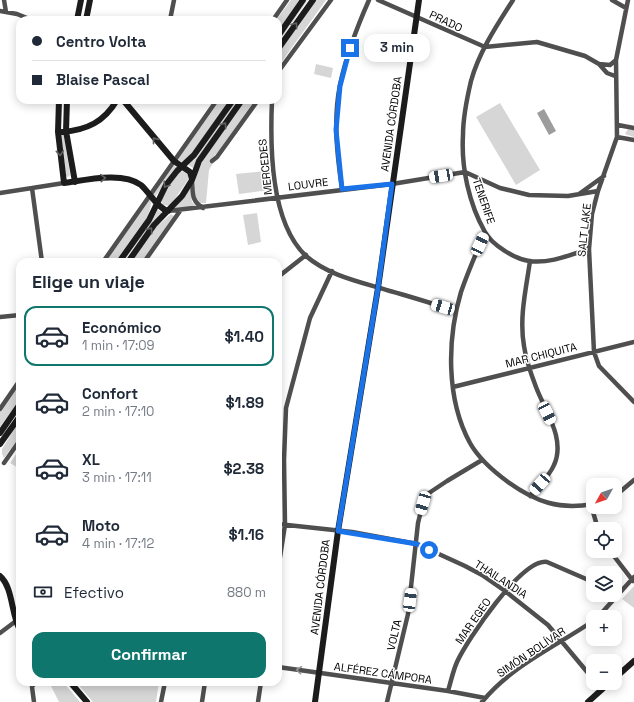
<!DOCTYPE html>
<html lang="es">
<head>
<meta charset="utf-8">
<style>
	body { margin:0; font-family:"Space Grotesk",sans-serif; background:#f2f2f3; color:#1f2937; height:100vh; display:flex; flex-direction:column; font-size:15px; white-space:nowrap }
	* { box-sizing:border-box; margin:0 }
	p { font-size:13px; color:#747a83 }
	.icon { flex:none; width:22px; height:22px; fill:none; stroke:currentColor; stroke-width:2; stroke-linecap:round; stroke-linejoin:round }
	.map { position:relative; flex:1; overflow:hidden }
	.details { position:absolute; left:16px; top:258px; width:266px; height:428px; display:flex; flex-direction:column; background:#fff; border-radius:12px; box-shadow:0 2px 10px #0003 }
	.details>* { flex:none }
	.banner { position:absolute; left:16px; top:16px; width:266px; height:88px; border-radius:12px; box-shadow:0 2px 10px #0003; display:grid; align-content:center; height:88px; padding:0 16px; background:#fff }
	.needle { width:26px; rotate:230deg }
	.buttons { position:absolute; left:586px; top:478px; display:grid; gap:8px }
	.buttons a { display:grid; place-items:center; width:36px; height:36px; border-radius:8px; background:#fff; box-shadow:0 2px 10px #0003; font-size:20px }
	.end { position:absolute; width:18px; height:18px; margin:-9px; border:5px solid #1a73e8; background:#fff; box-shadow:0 0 0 2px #fff }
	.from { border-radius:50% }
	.bubble { position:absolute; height:28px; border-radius:12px; background:#fff; box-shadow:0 2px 10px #0003; font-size:13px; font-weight:700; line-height:28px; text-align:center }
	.car { position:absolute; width:12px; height:24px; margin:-12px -6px; border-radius:5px; box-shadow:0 0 3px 1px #0007; background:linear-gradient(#fff 24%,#345 0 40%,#fff 0 76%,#345 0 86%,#fff 0) }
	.banner b { display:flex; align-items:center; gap:14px; height:38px; font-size:15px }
	.banner b+b { border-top:1px solid #e0e1e3 }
	.banner i { width:10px; height:10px; background:#1f2937 }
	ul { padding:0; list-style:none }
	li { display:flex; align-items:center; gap:12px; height:60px; margin:0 8px 6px; padding:0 8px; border:2px solid transparent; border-radius:12px }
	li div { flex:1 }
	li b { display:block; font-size:15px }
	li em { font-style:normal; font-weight:700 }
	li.on { border-color:#0f766e }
	li>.icon { width:36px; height:36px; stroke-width:1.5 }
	h2 { padding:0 16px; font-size:18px; line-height:48px }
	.pay { display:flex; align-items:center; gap:10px; height:44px; padding:0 16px; font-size:15px }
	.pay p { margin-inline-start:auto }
	.action { display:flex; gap:8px; margin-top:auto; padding:8px 16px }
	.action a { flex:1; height:46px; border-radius:12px; background:#0f766e; color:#fff; font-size:16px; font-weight:700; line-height:46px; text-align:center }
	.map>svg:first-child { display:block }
	.green { fill:#d6d6d6 }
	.water { fill:#9d9d9d }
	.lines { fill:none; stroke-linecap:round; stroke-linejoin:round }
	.street { stroke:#4f4f4f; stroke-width:4.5 }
	.secondary { stroke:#1c1c1c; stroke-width:6 }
	.oneway { stroke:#606060 }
	.oneway2 { stroke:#959595 }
	.route { stroke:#1a73e8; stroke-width:5 }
	.labels { text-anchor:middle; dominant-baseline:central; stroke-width:3; stroke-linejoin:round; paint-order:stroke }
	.street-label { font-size:11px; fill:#000; stroke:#fff }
</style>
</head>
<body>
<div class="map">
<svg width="634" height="702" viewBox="0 0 634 702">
	<rect width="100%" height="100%" fill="#fff"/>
	<path class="green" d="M291,0H299L278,32V20H276Z
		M307,0H308L278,43V41Z
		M315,0H326L278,67V52Z
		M316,64L333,68L331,78L314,74Z
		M220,100H231L196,149L183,162L177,160Z
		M236,100H238L197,159L193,168L188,165L196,158Z
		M244,100H255L218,152L209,161L213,163L209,170L206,203H199C179,179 230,121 244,100Z
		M500,103L540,170L516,185L476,117Z
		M628,129L634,130V137L625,134Z
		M64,134L70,175L68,177L66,176L61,135Z
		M174,165L177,168L155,197L152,193Z
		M183,171L189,176L188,180L170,206L163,205L160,199C165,190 173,175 183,171Z
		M266,171L269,190L239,194L236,174Z
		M190,189L192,202L198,207L173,210Z
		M149,199L151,200C152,220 127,246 115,262H105Z
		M157,209L162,213L153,222L123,262Z
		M257,213L261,242L248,245L243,215Z
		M171,214L174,216L141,262H131L155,228Z
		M20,384V399L0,427V411Z
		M20,420V436L4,458L2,454V449Z
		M20,448V469L10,463Z
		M634,586V608L622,599Z
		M49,682H63L80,702H59Z
		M76,682H159L156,702H93Z"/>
	<path class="water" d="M544,109L556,131L549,135L537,113Z"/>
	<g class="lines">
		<path class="street" d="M4,0L6,12
			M378,0L485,47L537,42L585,56L599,64L607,73L615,76
			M513,0C497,25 479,52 471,81C467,98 463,117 463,135C461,167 469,204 485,232C492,245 515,259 529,261C549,264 570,255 589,249
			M612,0L626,8
			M628,0L616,60L617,137L598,191L592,214L589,249L594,352L599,366L634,402
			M0,11L17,14L32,20
			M170,20L174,0
			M273,20L287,0
			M599,64L610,65L616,60
			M278,72L331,0
			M272,100C270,146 270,222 306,256C329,276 361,282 390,291C412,297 434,304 456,311
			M618,125L634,128
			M617,137L634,140
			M212,161L217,157L258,100
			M192,180C193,193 191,201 203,208
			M32,188L42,262
			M342,189C337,155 333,119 340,85C346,56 357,27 369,0
			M0,193L64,183
			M579,194L604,176
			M168,211L392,184L465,172L500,188L529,195L568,196L598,191
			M485,233C476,253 468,272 461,292C447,339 446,399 470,443C479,459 493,471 508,482C536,502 559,510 593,504
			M103,262L217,100
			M144,262L180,211
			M278,277L306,255
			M0,317L20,315
			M453,387L634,342
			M0,409L20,380
			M4,463L20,440
			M530,496C538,486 549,477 554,465C566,439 545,411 536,387C531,374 526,360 524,346C519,318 526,289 530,261
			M615,496L634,480
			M591,505L598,529
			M278,524L352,532L417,544L465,566L482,575L505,591L548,625L593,679
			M610,551L633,581
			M278,570L285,525L284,460L286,408L310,318L332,271
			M598,617L634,577
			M0,633L16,621
			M278,667L448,691L485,698
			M596,683L602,690
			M448,691C451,681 453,671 457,662C467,640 522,558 547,562L593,582
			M34,702L32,687L35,682
			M161,702L165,682
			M202,702L205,682
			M258,702L261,682
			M387,702L408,614L418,523L423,503L429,493L447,481L482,460
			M482,702C511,666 555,647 593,621"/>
		<path class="secondary" d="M77,20L81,0
			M86,20L90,0
			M278,36L303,0
			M278,49L313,0
			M59,100L58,132L64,183C85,180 123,171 141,185C150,193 157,208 168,211
			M67,100L66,131L75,182
			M123,100L174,161L190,172L192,179
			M62,132C87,130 104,122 117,100
			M119,262L149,220L166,185L177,171L194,155L233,100
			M128,262L154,225L182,196L192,180L199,161L242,100
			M0,433L20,404
			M0,444L20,416
			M0,576C13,587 11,614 20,630
			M615,678L634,661
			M70,682L87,702
			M315,702L338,531L378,288L419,0
			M588,702L609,683"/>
	</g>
	<defs><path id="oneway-chevron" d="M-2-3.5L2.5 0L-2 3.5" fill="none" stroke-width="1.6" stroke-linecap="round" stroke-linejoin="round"/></defs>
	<g class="oneway">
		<use href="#oneway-chevron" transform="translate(295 25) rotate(-55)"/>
		<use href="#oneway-chevron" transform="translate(224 125) rotate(-55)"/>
		<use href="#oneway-chevron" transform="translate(155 140) rotate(-129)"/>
		<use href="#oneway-chevron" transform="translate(60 153) rotate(84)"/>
		<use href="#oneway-chevron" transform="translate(103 178) rotate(-4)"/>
		<use href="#oneway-chevron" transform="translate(166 185) rotate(124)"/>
		<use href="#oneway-chevron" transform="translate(150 230) rotate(-54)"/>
	</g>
	<use class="oneway2" href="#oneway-chevron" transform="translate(299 670) rotate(-173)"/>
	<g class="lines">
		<path class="route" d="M350,48L340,86L336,130L342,189L392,184L378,288L338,531L417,544L429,550"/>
	</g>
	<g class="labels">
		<g class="street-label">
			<text transform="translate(446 21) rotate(25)">PRADO</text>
			<text transform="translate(391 124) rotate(-82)">AVENIDA CÓRDOBA</text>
			<text transform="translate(265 167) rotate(-96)">MERCEDES</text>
			<text transform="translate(308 184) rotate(-7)">LOUVRE</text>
			<text transform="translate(484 201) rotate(71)">TENERIFE</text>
			<text transform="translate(584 230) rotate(-84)">SALT LAKE</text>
			<text transform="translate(541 355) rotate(-14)">MAR CHIQUITA</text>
			<text transform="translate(501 579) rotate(33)">THAILANDIA</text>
			<text transform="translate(320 587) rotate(-83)">AVENIDA CÓRDOBA</text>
			<text transform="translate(473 621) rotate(-55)">MAR EGEO</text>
			<text transform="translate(394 635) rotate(-77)">VOLTA</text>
			<text transform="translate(531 652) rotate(-34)">SIMÓN BOLÍVAR</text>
			<text transform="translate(383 673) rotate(8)">ALFÉREZ CÁMPORA</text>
		</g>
	</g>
</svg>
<div class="buttons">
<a><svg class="needle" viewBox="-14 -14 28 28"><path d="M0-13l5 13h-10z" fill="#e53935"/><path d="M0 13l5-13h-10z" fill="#747a83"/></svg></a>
<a><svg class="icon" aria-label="locate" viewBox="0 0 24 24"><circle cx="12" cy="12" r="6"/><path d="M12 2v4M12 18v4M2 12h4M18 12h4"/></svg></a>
<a><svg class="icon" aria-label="layers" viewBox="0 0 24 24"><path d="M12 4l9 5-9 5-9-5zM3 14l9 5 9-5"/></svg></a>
<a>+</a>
<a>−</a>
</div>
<i class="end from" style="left:429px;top:550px"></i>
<i class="end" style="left:350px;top:48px"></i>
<div class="bubble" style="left:364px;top:34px;width:66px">3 min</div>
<i class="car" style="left:441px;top:176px;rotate:261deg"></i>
<i class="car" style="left:480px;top:244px;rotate:25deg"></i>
<i class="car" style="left:443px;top:307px;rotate:286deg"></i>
<i class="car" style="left:547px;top:413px;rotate:154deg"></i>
<i class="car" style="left:540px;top:484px;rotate:222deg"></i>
<i class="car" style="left:423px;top:503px;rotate:196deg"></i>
<i class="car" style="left:410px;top:600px;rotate:7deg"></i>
<div class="banner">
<b><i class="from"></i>Centro Volta</b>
<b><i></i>Blaise Pascal</b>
</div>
<section class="details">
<h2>Elige un viaje</h2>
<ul>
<li class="on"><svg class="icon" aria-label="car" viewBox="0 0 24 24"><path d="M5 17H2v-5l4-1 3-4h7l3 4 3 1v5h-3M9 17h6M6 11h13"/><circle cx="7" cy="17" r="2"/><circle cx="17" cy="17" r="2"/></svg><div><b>Económico</b><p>1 min · 17:09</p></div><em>$1.40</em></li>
<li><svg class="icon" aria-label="car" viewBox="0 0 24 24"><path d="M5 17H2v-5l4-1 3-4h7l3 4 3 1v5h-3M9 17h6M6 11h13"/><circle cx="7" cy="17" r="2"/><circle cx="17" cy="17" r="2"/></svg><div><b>Confort</b><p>2 min · 17:10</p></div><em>$1.89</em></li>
<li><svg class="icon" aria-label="car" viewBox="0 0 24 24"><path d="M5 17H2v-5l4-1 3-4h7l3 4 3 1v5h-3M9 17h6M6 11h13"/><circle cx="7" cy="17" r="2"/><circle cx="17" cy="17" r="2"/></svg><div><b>XL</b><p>3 min · 17:11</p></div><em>$2.38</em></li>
<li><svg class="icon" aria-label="car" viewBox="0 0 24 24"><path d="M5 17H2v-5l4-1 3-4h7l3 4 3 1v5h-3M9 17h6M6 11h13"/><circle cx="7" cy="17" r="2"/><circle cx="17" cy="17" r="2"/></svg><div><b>Moto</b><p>4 min · 17:12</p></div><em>$1.16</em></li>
</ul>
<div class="pay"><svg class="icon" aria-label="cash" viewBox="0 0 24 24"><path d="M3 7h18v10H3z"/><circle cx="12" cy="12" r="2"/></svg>Efectivo<p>880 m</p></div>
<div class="action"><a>Confirmar</a></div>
</section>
</div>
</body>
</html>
